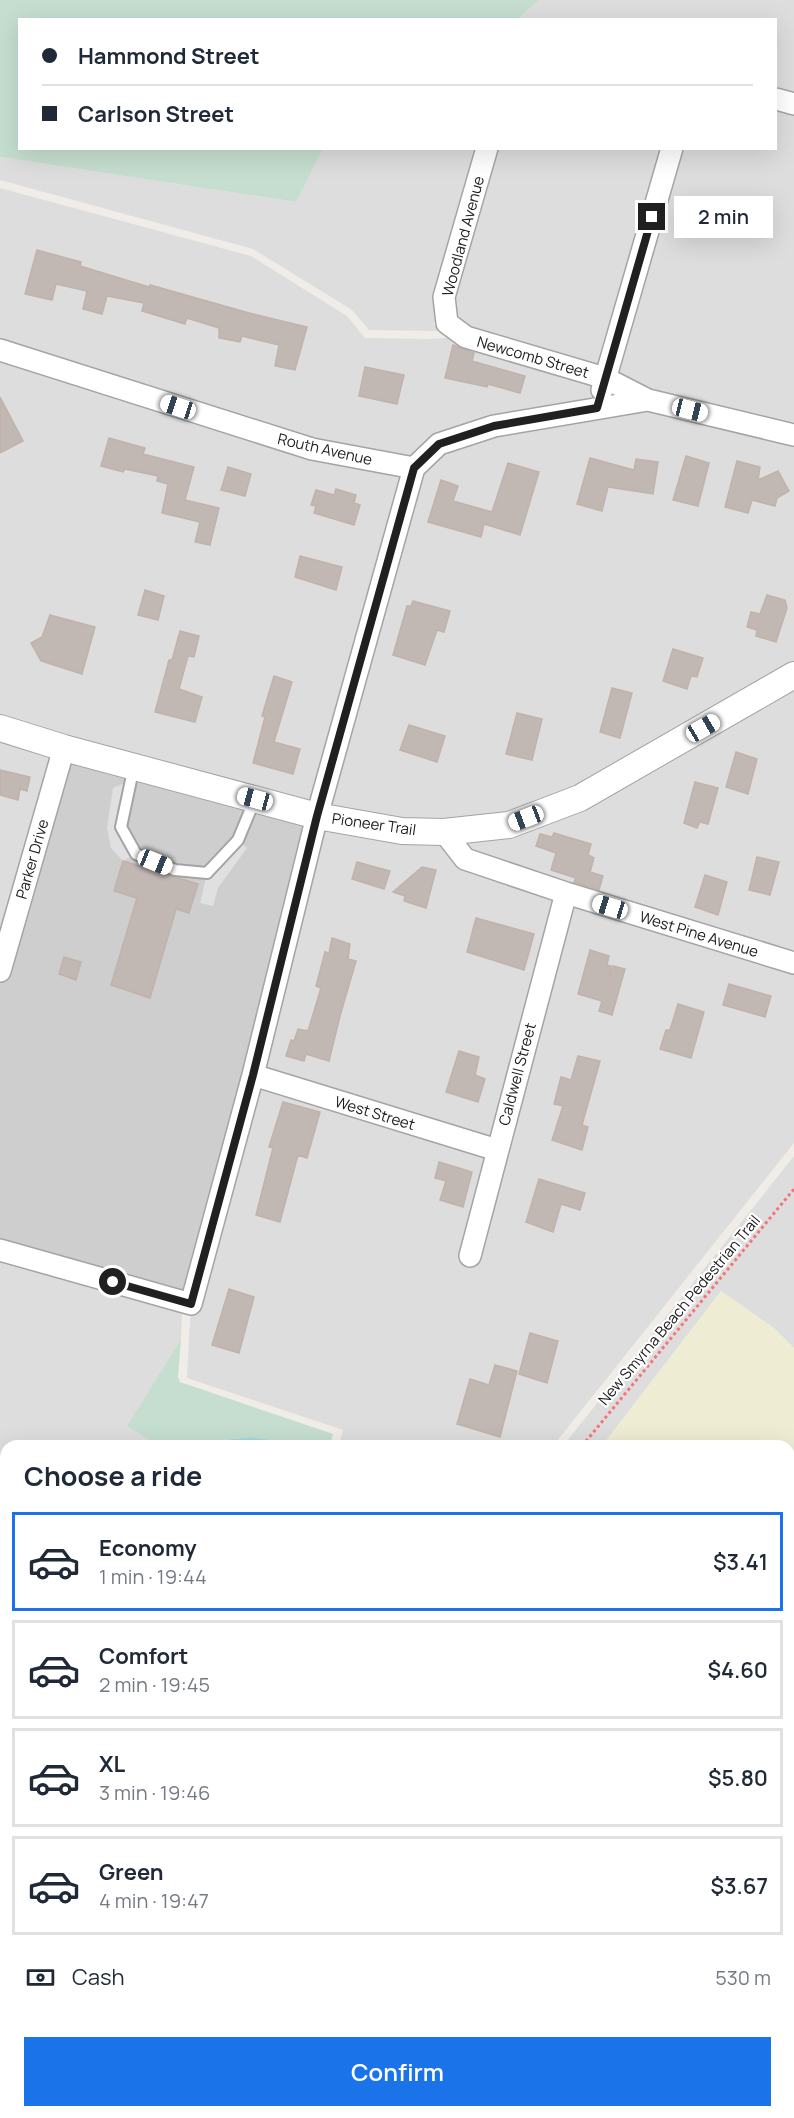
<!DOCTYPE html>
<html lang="en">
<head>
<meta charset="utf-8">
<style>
	body { margin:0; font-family:Manrope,sans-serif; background:#f2f2f3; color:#1f2937; height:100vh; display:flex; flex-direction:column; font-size:22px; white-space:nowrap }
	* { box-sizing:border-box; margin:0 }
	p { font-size:20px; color:#747a83 }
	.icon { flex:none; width:33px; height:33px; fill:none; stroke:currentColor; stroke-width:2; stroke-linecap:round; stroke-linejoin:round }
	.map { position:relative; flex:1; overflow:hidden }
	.panel { position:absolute; left:0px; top:1440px; width:795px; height:678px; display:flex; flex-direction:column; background:#fff; border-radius:18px 18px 0 0; box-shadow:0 6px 24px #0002 }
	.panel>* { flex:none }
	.hud { position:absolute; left:18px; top:18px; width:759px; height:132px; border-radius:0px; box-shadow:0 6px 24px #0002; display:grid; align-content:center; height:132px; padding:0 24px; background:#fff }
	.end { position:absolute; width:27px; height:27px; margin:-14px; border:8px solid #202020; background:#fff; box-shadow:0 0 0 3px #fff }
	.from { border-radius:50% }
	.bubble { position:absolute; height:42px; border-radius:0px; background:#fff; box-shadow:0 6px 24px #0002; font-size:20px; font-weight:600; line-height:42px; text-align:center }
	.car { position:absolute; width:18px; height:36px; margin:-18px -9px; border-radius:8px; box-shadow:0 0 4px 2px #0007; background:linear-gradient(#fff 24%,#345 0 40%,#fff 0 76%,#345 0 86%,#fff 0) }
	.hud b { display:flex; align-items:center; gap:21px; height:57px; font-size:22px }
	.hud b+b { border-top:2px solid #e0e1e3 }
	.hud i { width:15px; height:15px; background:#1f2937 }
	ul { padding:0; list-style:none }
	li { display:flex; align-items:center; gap:18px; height:99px; margin:0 12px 9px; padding:0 12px; border:3px solid #e0e1e3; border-radius:0px }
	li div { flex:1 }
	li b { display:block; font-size:22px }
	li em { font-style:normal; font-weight:600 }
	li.current { border-color:#1a73e8 }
	li>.icon { width:54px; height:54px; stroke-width:1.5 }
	h2 { padding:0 24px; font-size:27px; line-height:72px }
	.pay { display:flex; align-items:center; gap:15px; height:66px; padding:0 24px; font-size:22px }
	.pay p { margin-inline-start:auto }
	.primary-button { display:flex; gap:12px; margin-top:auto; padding:12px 24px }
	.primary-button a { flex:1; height:69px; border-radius:0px; background:#1a73e8; color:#fff; font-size:24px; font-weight:600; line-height:69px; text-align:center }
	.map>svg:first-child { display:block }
	.residential { fill:#dedddd }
	.religious { fill:#cecece }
	.farmland { fill:#eeedd3 }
	.forest { fill:#b1ce9d }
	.wetland { fill:#c5decf }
	.parking { fill:#e0e0e0 }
	.water { fill:#a9d6dc }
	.building { fill:#c1b7b3; stroke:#c1b2aa; stroke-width:1.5 }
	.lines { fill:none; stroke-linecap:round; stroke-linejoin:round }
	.service-casing { stroke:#a4a4a4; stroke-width:14 }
	.minor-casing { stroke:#a4a4a4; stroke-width:24 }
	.tertiary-casing { stroke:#a4a4a4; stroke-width:28 }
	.path { stroke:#f57474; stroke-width:3; stroke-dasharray:3 3; stroke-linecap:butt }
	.service { stroke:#fff; stroke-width:10 }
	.minor { stroke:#fff; stroke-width:21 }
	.tertiary { stroke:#fff; stroke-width:26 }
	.route { stroke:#202020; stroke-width:8 }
	.labels { text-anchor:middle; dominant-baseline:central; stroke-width:4.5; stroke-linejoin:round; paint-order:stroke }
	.street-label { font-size:15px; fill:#202020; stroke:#fff }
</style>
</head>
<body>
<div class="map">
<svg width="794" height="2118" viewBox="0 0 794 2118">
	<rect width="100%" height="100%" fill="#f0ece7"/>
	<path class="residential" d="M539,0H794V96L776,90V20H517Z
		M776,108L794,114V426L656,393L655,390L649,391L617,374L682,149L776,148Z
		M323,149H476L436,320L433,324L437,327L438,331L369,330L352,310L253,249L0,180V157L295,202Z
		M497,149H661L598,367L470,329L456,319L454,298Z
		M0,188L251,256L347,316L365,338L429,339L466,337L794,435V675L784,681L794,692V946L790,961L794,963V1143L553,1446H339L343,1430L187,1378L191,1304L317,816L0,728Z
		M0,737L52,753L0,935Z
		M794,1156V1348L775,1329L721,1291L602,1446H563Z
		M0,1259L182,1311L181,1339L128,1426L160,1446H6V1462L0,1463Z"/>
	<path class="religious" d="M64,748L317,816L191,1304L0,1250V971Z"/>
	<path class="farmland" d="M721,1291L775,1329L794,1348V1667L789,1668V1446H602Z"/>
	<path class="forest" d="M6,1934V2112H662L665,2118H0V1937Z"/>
	<path class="wetland" d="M0,0H539L517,20H20V148L323,149L296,202L0,157Z
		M181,1339L178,1377L180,1382L333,1434L330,1446H315L251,1437L160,1446L127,1426Z
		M6,1462V1934L0,1937V1463Z
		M794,1667V2118H665L662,2112H789V1668Z"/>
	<path class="parking" d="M130,781L121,827L136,854L123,861L111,848L107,828L113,788Z
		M238,840L247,848L218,888L213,906L200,903L207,873Z"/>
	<path class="water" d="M251,1437L315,1446H168Z"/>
	<path class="building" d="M37,250L81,262L80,266L149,287L150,285L249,313L307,327L295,370L275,366L279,345L242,336L240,342L219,338V328L187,318L185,324L142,311L144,303L107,296L102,314L83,309L87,291L56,284L52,300L25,294Z
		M453,345L474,353L472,361L525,376L520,393L488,384L487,387L445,378Z
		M365,367L404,375L397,404L359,396Z
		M0,397L23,441L0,453Z
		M109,438L145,448L143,454L194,467L185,500L219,508L210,545L195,542L200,522L162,513L168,484L157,481L158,476L125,469L123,472L101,466Z
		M686,456L709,463L698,506L673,500Z
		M590,458L634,470L636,459L658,462L653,494L608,487L602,511L577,504Z
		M737,461L760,467L758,480L778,471L789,491L777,498L775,506L752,500L748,513L725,507Z
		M508,463L539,472L520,535L484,524L481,537L428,522L441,480L458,486L453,501L492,512Z
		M228,467L251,474L245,496L221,490Z
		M336,489L356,495L354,503L360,505L354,525L314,513L316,506L311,505L316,490L334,495Z
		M300,556L342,567L336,590L295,577Z
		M145,590L164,596L158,620L138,615Z
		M767,595L785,600L787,608L776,642L756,636L757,630L747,627L751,612L760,614Z
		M413,601L450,611L444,632L437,630L425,665L393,655L407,606H411Z
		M50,615L95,627L82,674L41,661L31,643L42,637Z
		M180,631L199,636L194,657L188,656L179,689L202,697L195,722L155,712L169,660H172Z
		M673,649L703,658L697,677L691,676L687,689L663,681Z
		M274,676L292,682L274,742L300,749L293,774L253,763L265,717L262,716Z
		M612,688L632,693L620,738L600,732Z
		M517,713L542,719L532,760L506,754Z
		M409,725L445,736L437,762L400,750Z
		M736,752L757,759L748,794L726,787Z
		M0,770L30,777L27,791L20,789L18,800L0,795Z
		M695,782L718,788L708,824L700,822L697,828L684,823Z
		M554,833L591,844L588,855L594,858L590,872L603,876L599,890L574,882L576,878L551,870L556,853L536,846L540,834L552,837Z
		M757,857L779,862L770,895L749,890Z
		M123,861L198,884L189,913L176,909L150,998L111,985L137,898L114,891Z
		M357,862L390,871L384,889L352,879Z
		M422,867L436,870L426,908L404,901L405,896L393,892Z
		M705,875L727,882L718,915L695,907Z
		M476,918L534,934L524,970L467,952Z
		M332,938L350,944L348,959L356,961L340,1016L329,1061L306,1054L304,1061L286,1056L291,1040L294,1041L298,1029L308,1031L321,988L316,986L325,952L329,953Z
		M590,950L609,956L607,965L611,966L609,975L610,976L613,966L625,969L612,1015L599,1011L602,1001L578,994Z
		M64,957L81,962L76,980L59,974Z
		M729,984L771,996L765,1017L723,1005Z
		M678,1004L704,1012L691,1058L660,1049L666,1030H670Z
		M459,1051L479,1057L475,1075L485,1079L478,1102L446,1092Z
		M578,1056L600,1061L582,1125L588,1127L582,1150L552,1140L563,1106L554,1104L561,1077L571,1080Z
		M283,1102L320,1112L307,1158L298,1155L280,1222L256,1215L273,1148L269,1147Z
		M439,1162L472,1172L463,1207L440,1200L446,1181L435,1178Z
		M539,1179L585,1193L580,1210L561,1204L553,1232L526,1222Z
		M229,1289L254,1297L239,1353L212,1345Z
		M530,1333L558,1341L547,1383L519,1374Z
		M495,1365L517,1371L500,1437L457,1424L470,1379L489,1385Z"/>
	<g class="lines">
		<defs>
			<path id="service" d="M134,766L121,827L136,854L175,870L207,873L238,840L255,799"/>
			<path id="minor" d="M776,99L794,104
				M487,148L444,297L447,323L466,337L605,378L648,400L794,435
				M0,350L312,449L414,468L439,444L494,426L648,400
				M602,390L672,148
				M444,832L465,859L566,893L794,963
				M0,971L64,748
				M253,1075L497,1150
				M0,1250L191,1304L253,1075L317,816L414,468
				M470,1256L566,893"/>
			<path id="tertiary" d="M0,728L64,748L317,816L402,831L444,832L509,825L580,798L794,675"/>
		</defs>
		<use href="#service" class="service-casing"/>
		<use href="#minor" class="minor-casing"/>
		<use href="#tertiary" class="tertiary-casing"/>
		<path class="path" d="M582,1446L794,1189
			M16,2118L21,2112"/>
		<use href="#service" class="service"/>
		<use href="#minor" class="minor"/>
		<use href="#tertiary" class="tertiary"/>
	</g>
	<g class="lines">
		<path class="route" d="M113,1282L191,1304L253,1075L317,816L414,468L439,444L494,426L597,408L652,217"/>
	</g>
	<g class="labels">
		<g class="street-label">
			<text transform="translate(463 236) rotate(-75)">Woodland Avenue</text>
			<text transform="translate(533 357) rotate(16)">Newcomb Street</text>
			<text transform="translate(325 449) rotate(13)">Routh Avenue</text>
			<text transform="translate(374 824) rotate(8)">Pioneer Trail</text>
			<text transform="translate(32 859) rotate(-74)">Parker Drive</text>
			<text transform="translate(699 934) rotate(17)">West Pine Avenue</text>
			<text transform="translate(517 1074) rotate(-75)">Caldwell Street</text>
			<text transform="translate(375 1113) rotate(17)">West Street</text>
			<text transform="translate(679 1310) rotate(-50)">New Smyrna Beach Pedestrian Trail</text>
		</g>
	</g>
</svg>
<i class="end from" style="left:113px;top:1282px"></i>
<i class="end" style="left:652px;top:217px"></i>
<div class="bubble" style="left:674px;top:196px;width:99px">2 min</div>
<i class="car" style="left:178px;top:407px;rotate:288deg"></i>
<i class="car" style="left:690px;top:410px;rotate:104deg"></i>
<i class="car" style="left:703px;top:728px;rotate:60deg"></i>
<i class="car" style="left:255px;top:799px;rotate:285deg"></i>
<i class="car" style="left:526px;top:818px;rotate:249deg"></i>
<i class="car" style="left:155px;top:862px;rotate:112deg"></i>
<i class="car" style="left:610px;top:907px;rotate:287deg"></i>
<div class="hud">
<b><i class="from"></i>Hammond Street</b>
<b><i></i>Carlson Street</b>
</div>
<section class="panel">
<h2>Choose a ride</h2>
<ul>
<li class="current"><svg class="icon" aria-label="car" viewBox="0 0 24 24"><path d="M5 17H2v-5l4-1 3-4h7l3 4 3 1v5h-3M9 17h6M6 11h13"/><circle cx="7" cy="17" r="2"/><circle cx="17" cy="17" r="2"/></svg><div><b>Economy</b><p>1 min · 19:44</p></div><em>$3.41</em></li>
<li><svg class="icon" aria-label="car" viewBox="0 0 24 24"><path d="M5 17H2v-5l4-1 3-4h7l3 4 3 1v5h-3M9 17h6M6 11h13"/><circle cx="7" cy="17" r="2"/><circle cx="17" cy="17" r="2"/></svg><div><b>Comfort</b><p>2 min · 19:45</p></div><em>$4.60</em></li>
<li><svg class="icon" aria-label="car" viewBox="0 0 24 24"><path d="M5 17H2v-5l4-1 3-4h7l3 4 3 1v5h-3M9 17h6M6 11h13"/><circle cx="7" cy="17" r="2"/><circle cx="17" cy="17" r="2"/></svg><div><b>XL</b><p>3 min · 19:46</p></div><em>$5.80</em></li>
<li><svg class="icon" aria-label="car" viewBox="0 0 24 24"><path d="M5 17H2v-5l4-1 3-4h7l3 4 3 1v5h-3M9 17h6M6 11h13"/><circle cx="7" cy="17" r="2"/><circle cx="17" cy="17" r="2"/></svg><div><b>Green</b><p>4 min · 19:47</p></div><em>$3.67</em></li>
</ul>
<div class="pay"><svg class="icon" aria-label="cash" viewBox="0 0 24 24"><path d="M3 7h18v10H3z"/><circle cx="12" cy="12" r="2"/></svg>Cash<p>530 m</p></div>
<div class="primary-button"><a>Confirm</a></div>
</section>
</div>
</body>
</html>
